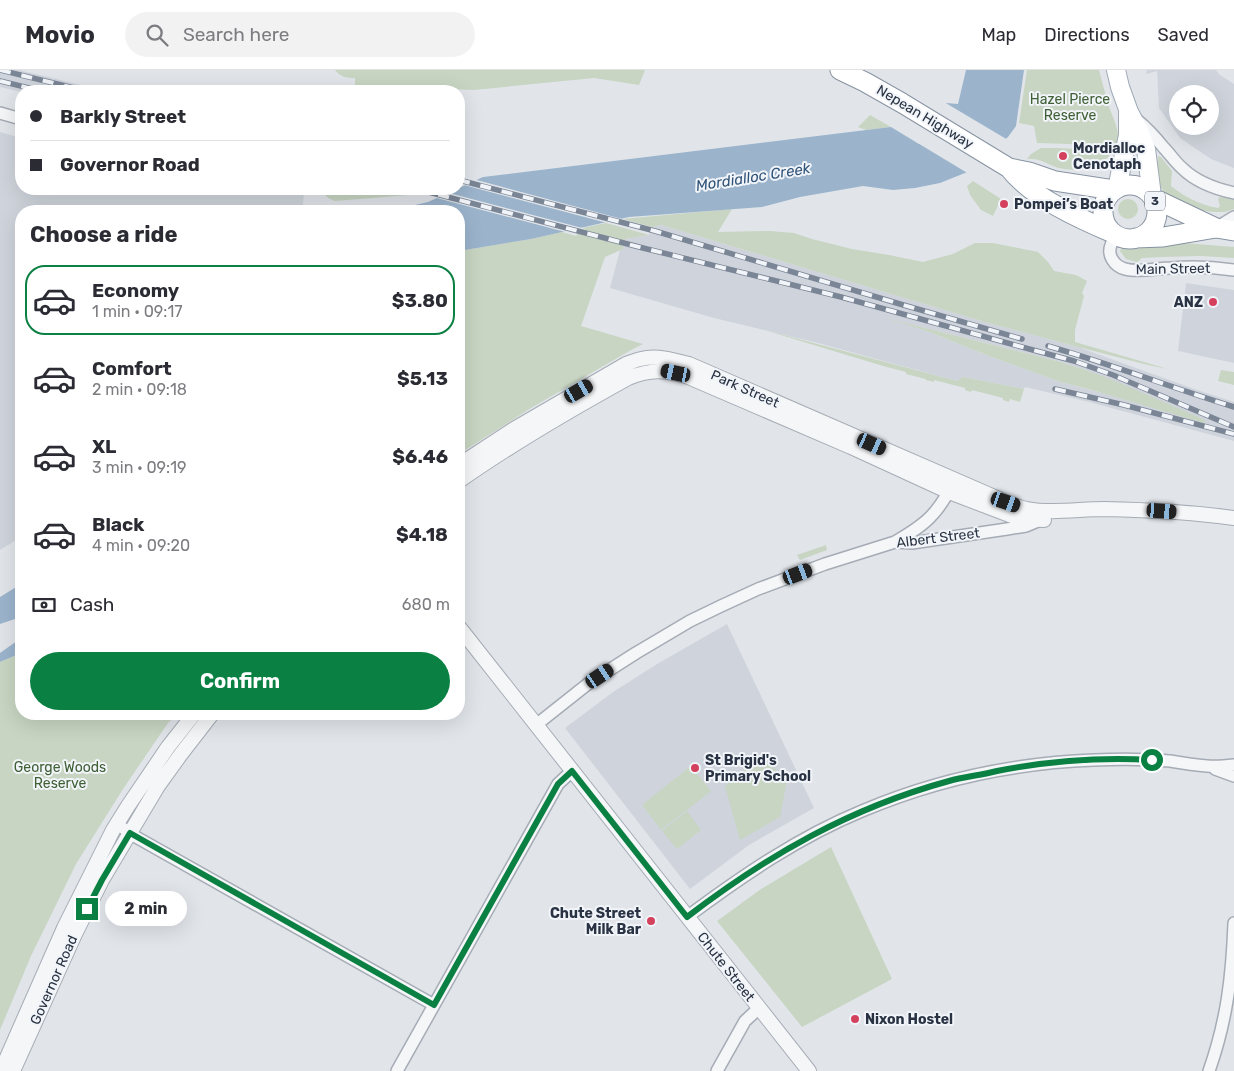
<!DOCTYPE html>
<html lang="en">
<head>
<meta charset="utf-8">
<style>
	body { margin:0; font-family:Rubik,sans-serif; background:#f2f2f3; color:#2b2b33; height:100vh; display:flex; flex-direction:column; font-size:19px; white-space:nowrap }
	* { box-sizing:border-box; margin:0 }
	p { font-size:16px; color:#7c7c81 }
	.icon { flex:none; width:28px; height:28px; fill:none; stroke:currentColor; stroke-width:2; stroke-linecap:round; stroke-linejoin:round }
	.map { position:relative; flex:1; overflow:hidden }
	.details { position:absolute; left:15px; top:135px; width:450px; height:515px; display:flex; flex-direction:column; background:#fff; border-radius:20px; box-shadow:0 5px 20px #0002 }
	.details>* { flex:none }
	.banner { position:absolute; left:15px; top:15px; width:450px; height:110px; border-radius:20px; box-shadow:0 5px 20px #0002; display:grid; align-content:center; height:110px; padding:0 15px; background:#fff }
	.buttons { position:absolute; left:1169px; top:15px; display:grid; gap:10px }
	.buttons a { display:grid; place-items:center; width:50px; height:50px; border-radius:50%; background:#fff; box-shadow:0 5px 20px #0002; font-size:25px }
	.end { position:absolute; width:22px; height:22px; margin:-11px; border:6px solid #0b8043; background:#fff; box-shadow:0 0 0 2px #fff }
	.from { border-radius:50% }
	.bubble { position:absolute; height:35px; border-radius:18px; background:#fff; box-shadow:0 5px 20px #0002; font-size:16px; font-weight:700; line-height:35px; text-align:center }
	.car { position:absolute; width:15px; height:30px; margin:-15px -8px; border-radius:6px; box-shadow:0 0 4px 1px #0007; background:linear-gradient(#222 24%,#8ab4d8 0 40%,#222 0 76%,#8ab4d8 0 86%,#222 0) }
	.banner b { display:flex; align-items:center; gap:18px; height:48px; font-size:19px }
	.banner b+b { border-top:1px solid #e1e1e2 }
	.banner i { width:12px; height:12px; background:#2b2b33 }
	ul { padding:0; list-style:none }
	li { display:flex; align-items:center; gap:15px; height:70px; margin:0 10px 8px; padding:0 5px; border:2px solid transparent; border-radius:20px }
	li div { flex:1 }
	li b { display:block; font-size:19px }
	li em { font-style:normal; font-weight:700 }
	li.current { border-color:#0b8043 }
	li>.icon { width:45px; height:45px; stroke-width:1.5 }
	h2 { padding:0 15px; font-size:22px; line-height:60px }
	.pay { display:flex; align-items:center; gap:12px; height:55px; padding:0 15px; font-size:19px }
	.pay p { margin-inline-start:auto }
	.cta { display:flex; gap:10px; margin-top:auto; padding:10px 15px }
	.cta a { flex:1; height:58px; border-radius:30px; background:#0b8043; color:#fff; font-size:20px; font-weight:700; line-height:58px; text-align:center }
	header { display:flex; align-items:center; gap:30px; box-sizing:border-box; height:70px; padding:0 25px; background:#fff; border-bottom:1px solid #e1e1e2 }
	header strong { font-size:24px }
	nav { display:flex; gap:28px; margin-inline-start:auto; font-size:18px }
	.search { width:350px; height:45px; background:#f2f2f3; display:flex; align-items:center; gap:12px; box-sizing:border-box; padding:0 18px; border-radius:28px; color:#7c7c81; font-size:19px }
	.map>svg:first-child { display:block }
	.built { fill:#cfd4dc; fill-rule:evenodd }
	.green { fill:#c7d5c2 }
	.water { fill:#9bb4cc }
	.pier { fill:#e1e5ea }
	.lines { fill:none; stroke-linecap:round; stroke-linejoin:round }
	.minor-casing { stroke:#a6acb5; stroke-width:14 }
	.tertiary-casing { stroke:#a6acb5; stroke-width:16 }
	.primary-casing { stroke:#a0aab7; stroke-width:20 }
	.trunk-casing { stroke:#8893a2; stroke-width:21 }
	.minor { stroke:#f4f6f8; stroke-width:11 }
	.tertiary { stroke:#f4f6f8; stroke-width:14 }
	.primary { stroke:#fff; stroke-width:18 }
	.trunk { stroke:#fff; stroke-width:19 }
	.rail-casing { stroke:#7a8595; stroke-width:5.5 }
	.rail { stroke:#f1f4f8; stroke-width:4; stroke-dasharray:11; stroke-linecap:butt }
	.route { stroke:#0b8043; stroke-width:6 }
	.poi-dot { fill:#d4415d; stroke:#f1f4f8; stroke-width:2 }
	.labels { text-anchor:middle; dominant-baseline:central; stroke-width:4; stroke-linejoin:round; paint-order:stroke }
	.shield { fill:#f1f4f8; stroke:#656d79; stroke-width:1 }
	.shield-label { font-size:12px; font-weight:bold; fill:#293343 }
	.park-label { font-size:14px; fill:#3f5f35; stroke:#f1f4f8 }
	.street-label { font-size:14px; fill:#293343; stroke:#f1f4f8 }
	.poi-label { font-size:14px; font-weight:bold; fill:#293343; stroke:#f1f4f8; text-anchor:start }
	.water-label { font-size:15px; font-style:italic; fill:#315479; stroke:#f1f4f8 }
</style>
</head>
<body>
<header>
<strong>Movio</strong>
<div class="search"><svg class="icon" aria-label="search" viewBox="0 0 24 24"><circle cx="10" cy="10" r="6"/><path d="M15 15l6 6"/></svg>Search here</div>
<nav><a>Map</a><a>Directions</a><a>Saved</a></nav>
</header>
<div class="map">
<svg width="1234" height="1001" viewBox="0 0 1234 1001">
	<rect width="100%" height="100%" fill="#e1e5ea"/>
	<path class="built" d="M0,0H19L106,21L21,22L0,17Z
		M1147,0H1216L1220,5L1234,14V98L1211,89L1180,68L1159,38L1157,1L1146,4ZM1178,24H1210V56H1178Z
		M0,62L21,68V119H302L304,122L303,135L281,141H21V467L0,480Z
		M661,155L985,252L1078,277L1197,320L1234,332V371L1089,332L1025,317L1024,319L963,307L957,311L818,273L714,248L610,218L620,180L623,178L625,169L649,165L652,157ZM897,251L1053,290L1083,299L1120,314L1204,350L1061,312L989,286L924,260Z
		M1186,213L1234,220V293L1178,281Z
		M727,554L814,738L749,775L690,819L565,658L613,622L657,594Z"/>
	<path class="green" d="M335,0H645L639,15L594,8L474,20L433,18L432,21H423L355,15V8C347,8 340,7 335,0Z
		M1027,0H1099C1102,11 1105,23 1108,34C1113,49 1121,61 1117,76L1111,71H1106L1102,75L1037,73L1034,56L1019,53Z
		M870,45L891,57L866,60L858,57Z
		M1041,78H1058L1114,81C1111,84 1107,89 1103,92C1089,101 1068,102 1053,96C1041,91 1041,89 1027,89L1031,84Z
		M1158,86L1161,87L1172,101L1171,116C1185,127 1200,135 1218,138L1220,136L1218,129L1220,127L1234,130V139C1230,140 1226,142 1223,142C1204,143 1169,134 1160,116C1156,108 1157,95 1158,86Z
		M973,111L1001,129L993,146L981,140L970,125L967,116Z
		M319,119H403L412,122L409,125L335,131C328,129 324,124 319,119Z
		M1118 139a10 10 0 1 1 20 0a10 10 0 1 1-20 0Z
		M732,139L718,162L770,161L794,163L812,169L852,179L889,185L923,192L953,184L975,173H993L1038,182L1048,192L1054,201L1076,205L1087,211L1082,223L1084,226L1075,260V272L1168,299L1148,295L1078,277L985,252L661,155L652,157L622,149Z
		M606,153L649,165L625,169L623,179L605,187L581,256L643,274L631,280L531,338L459,384V181L531,169L562,162L576,166L582,158Z
		M1184,173L1234,177V188L1201,186L1162,187L1142,188L1137,192L1126,189L1120,181L1121,179H1134Z
		M885,248L1053,290L1083,299L1120,313L1205,350L1204,353L1092,320L1061,312L989,286L924,260Z
		M761,259L957,311L963,307L1024,319L1020,332L1010,329L1009,332L1003,330V328L972,320L971,322L965,320V318L934,310V312L926,310V309L906,304V302L883,296Z
		M1221,300L1234,302V315L1218,311Z
		M826,475L827,480L800,490L797,485Z
		M21,583V644H177L168,653L123,719L76,794L31,886L0,960V592Z
		M761,686L787,710L780,747L740,770L725,716Z
		M691,696L711,721L661,760L642,735Z
		M687,741L701,760L677,779L662,761Z
		M831,777L892,909L802,957L717,851L761,819Z"/>
	<path class="water" d="M966,0H1024L1016,56L1008,67L971,98L970,101L940,113L915,118L893,120L863,116L800,127L762,137L629,147L531,169L459,181V141H392L402,138L428,132L483,107L891,57L919,74L946,33L958,34Z
		M21,514V547L0,554V527Z
		M21,568V583L0,592V583Z"/>
	<path class="pier" d="M944,32L1008,70L973,99L972,103L969,104L916,72L921,68Z
		M473,109L622,149L627,150L611,154L460,114Z
		M445,122L586,159L569,163L433,127Z"/>
	<g class="lines">
		<defs>
			<path id="minor" d="M0,43L21,49
				M1137,50C1147,58 1156,68 1164,78C1170,84 1175,92 1182,98C1195,111 1216,119 1234,123
				M1216,158L1234,147
				M1117,165C1115,168 1112,171 1111,175C1107,185 1114,196 1125,199C1140,203 1156,198 1171,198C1193,196 1213,197 1234,200
				M895,472C908,464 923,456 933,444C941,436 947,424 953,415
				M536,655L589,613L636,583L690,551L721,536L758,519L825,494L895,472L912,473L1007,459L1026,456L1038,451
				M1215,699L1234,706
				M117,754L136,767L434,935
				M687,847C742,806 799,767 862,741C935,710 1015,693 1094,690C1119,689 1145,689 1170,691C1182,693 1195,695 1207,696C1216,697 1225,696 1234,695
				M397,1001L558,714L572,701
				M717,1001L745,951L759,938
				M1209,1001C1227,950 1232,906 1234,853"/>
			<path id="tertiary" d="M459,395L514,359L626,294C631,292 636,290 641,289C657,285 674,290 689,294L1006,432C1013,435 1020,438 1027,439C1051,444 1080,439 1104,439C1148,440 1191,442 1234,448
				M459,411C513,373 570,340 628,308C651,299 664,300 686,306L851,377L949,422L1012,446L1024,449L1044,450
				M459,557L809,1001
				M1,1001L64,858L113,760L128,736L168,677L194,644
				M13,1001L75,864L102,810L158,716L181,684L212,644"/>
			<path id="primary" d="M1116,0L1120,17L1129,42L1140,63L1146,79L1152,126
				M1117,119L1128,65V42"/>
			<path id="trunk" d="M840,0L865,12L902,33L1009,98L1029,102L1055,111L1114,120
				M1009,98C1031,127 1080,149 1113,163
				M1103 142a27 27 0 1 1 54 0a27 27 0 1 1-54 0Z
				M1153,128L1216,158L1234,161
				M1135,168L1163,167L1216,158"/>
		</defs>
		<use href="#minor" class="minor-casing"/>
		<use href="#tertiary" class="tertiary-casing"/>
		<use href="#primary" class="primary-casing"/>
		<use href="#trunk" class="trunk-casing"/>
		<use href="#minor" class="minor"/>
		<use href="#tertiary" class="tertiary"/>
		<use href="#primary" class="primary"/>
		<use href="#trunk" class="trunk"/>
		<defs>
			<path id="rail" d="M0,0L86,21
				M0,11L41,21
				M459,110L655,161L900,234L1022,269
				M417,119L643,178L841,227L1033,280L1074,291L1113,305L1234,357
				M1048,276C1111,294 1172,318 1234,337
				M1055,319L1124,335L1234,364"/>
		</defs>
		<use href="#rail" class="rail-casing"/>
		<use href="#rail" class="rail"/>
	</g>
	<g class="lines">
		<path class="route" d="M87,839L102,810L130,763L434,935L558,714L572,701L687,847C768,785 850,738 949,711C964,707 981,705 997,701C1048,691 1101,687 1152,690"/>
	</g>
	<g class="poi-dot">
		<circle cx="1063" cy="86" r="5"/>
		<circle cx="1004" cy="134" r="5"/>
		<circle cx="1213" cy="232" r="5"/>
		<circle cx="695" cy="698" r="5"/>
		<circle cx="651" cy="851" r="5"/>
		<circle cx="855" cy="949" r="5"/>
	</g>
	<g class="labels">
		<rect class="shield" x="1145" y="121.5" width="20" height="19" rx="4"/>
		<g class="shield-label">
			<text x="1155" y="131">3</text>
		</g>
		<g class="park-label">
			<text x="1070" y="29">Hazel Pierce<tspan x="1070" dy="16">Reserve</tspan></text>
			<text x="60" y="697">George Woods<tspan x="60" dy="16">Reserve</tspan></text>
		</g>
		<g class="street-label">
			<text transform="translate(925 47) rotate(31)">Nepean Highway</text>
			<text transform="translate(1173 199) rotate(-1)">Main Street</text>
			<text transform="translate(745 319) rotate(24)">Park Street</text>
			<text transform="translate(938 468) rotate(-7)">Albert Street</text>
			<text transform="translate(726 897) rotate(52)">Chute Street</text>
			<text transform="translate(54 910) rotate(-66)">Governor Road</text>
		</g>
		<g class="poi-label">
			<text x="1073" y="78">Mordialloc<tspan x="1073" dy="16">Cenotaph</tspan></text>
			<text x="1014" y="134">Pompei’s Boat</text>
			<text x="1203" y="232" text-anchor="end">ANZ</text>
			<text x="705" y="690">St Brigid's<tspan x="705" dy="16">Primary School</tspan></text>
			<text x="641" y="843" text-anchor="end">Chute Street<tspan x="641" dy="16">Milk Bar</tspan></text>
			<text x="865" y="949">Nixon Hostel</text>
		</g>
		<g class="water-label">
			<text transform="translate(753 107) rotate(-9)">Mordialloc Creek</text>
		</g>
	</g>
</svg>
<div class="buttons">
<a><svg class="icon" aria-label="locate" viewBox="0 0 24 24"><circle cx="12" cy="12" r="6"/><path d="M12 2v4M12 18v4M2 12h4M18 12h4"/></svg></a>
</div>
<i class="end from" style="left:1152px;top:690px"></i>
<i class="end" style="left:87px;top:839px"></i>
<div class="bubble" style="left:105px;top:821px;width:82px">2 min</div>
<i class="car" style="left:676px;top:303px;rotate:282deg"></i>
<i class="car" style="left:579px;top:321px;rotate:60deg"></i>
<i class="car" style="left:872px;top:374px;rotate:114deg"></i>
<i class="car" style="left:1006px;top:432px;rotate:109deg"></i>
<i class="car" style="left:1162px;top:441px;rotate:94deg"></i>
<i class="car" style="left:798px;top:504px;rotate:69deg"></i>
<i class="car" style="left:600px;top:606px;rotate:56deg"></i>
<div class="banner">
<b><i class="from"></i>Barkly Street</b>
<b><i></i>Governor Road</b>
</div>
<section class="details">
<h2>Choose a ride</h2>
<ul>
<li class="current"><svg class="icon" aria-label="car" viewBox="0 0 24 24"><path d="M5 17H2v-5l4-1 3-4h7l3 4 3 1v5h-3M9 17h6M6 11h13"/><circle cx="7" cy="17" r="2"/><circle cx="17" cy="17" r="2"/></svg><div><b>Economy</b><p>1 min · 09:17</p></div><em>$3.80</em></li>
<li><svg class="icon" aria-label="car" viewBox="0 0 24 24"><path d="M5 17H2v-5l4-1 3-4h7l3 4 3 1v5h-3M9 17h6M6 11h13"/><circle cx="7" cy="17" r="2"/><circle cx="17" cy="17" r="2"/></svg><div><b>Comfort</b><p>2 min · 09:18</p></div><em>$5.13</em></li>
<li><svg class="icon" aria-label="car" viewBox="0 0 24 24"><path d="M5 17H2v-5l4-1 3-4h7l3 4 3 1v5h-3M9 17h6M6 11h13"/><circle cx="7" cy="17" r="2"/><circle cx="17" cy="17" r="2"/></svg><div><b>XL</b><p>3 min · 09:19</p></div><em>$6.46</em></li>
<li><svg class="icon" aria-label="car" viewBox="0 0 24 24"><path d="M5 17H2v-5l4-1 3-4h7l3 4 3 1v5h-3M9 17h6M6 11h13"/><circle cx="7" cy="17" r="2"/><circle cx="17" cy="17" r="2"/></svg><div><b>Black</b><p>4 min · 09:20</p></div><em>$4.18</em></li>
</ul>
<div class="pay"><svg class="icon" aria-label="cash" viewBox="0 0 24 24"><path d="M3 7h18v10H3z"/><circle cx="12" cy="12" r="2"/></svg>Cash<p>680 m</p></div>
<div class="cta"><a>Confirm</a></div>
</section>
</div>
</body>
</html>
